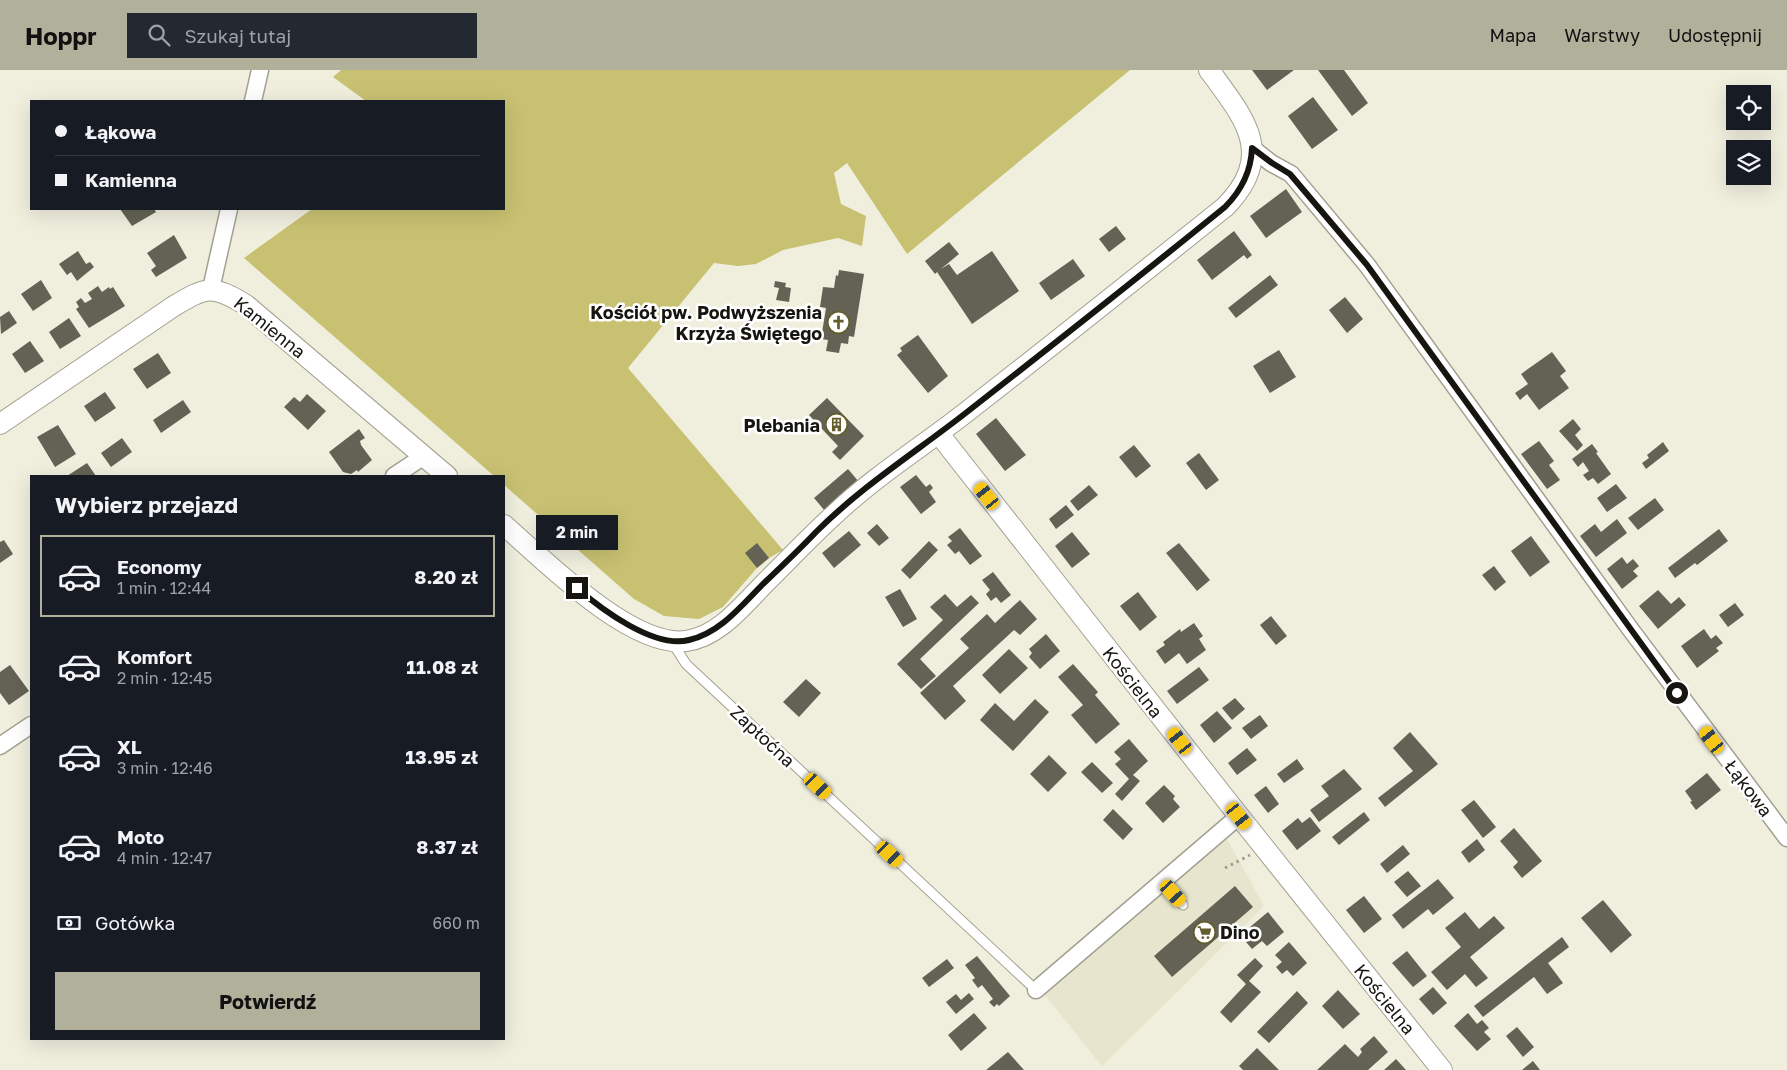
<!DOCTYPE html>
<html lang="pl">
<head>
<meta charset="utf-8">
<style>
	body { margin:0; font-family:"Golos Text",sans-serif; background:#242831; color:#f1f3f6; height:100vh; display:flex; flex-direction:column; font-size:19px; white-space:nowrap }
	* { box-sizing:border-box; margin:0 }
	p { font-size:16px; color:#9ea1a6 }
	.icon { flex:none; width:28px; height:28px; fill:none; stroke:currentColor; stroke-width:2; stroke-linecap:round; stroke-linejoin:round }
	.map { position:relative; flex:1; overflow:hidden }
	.side { position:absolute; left:30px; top:405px; width:475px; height:565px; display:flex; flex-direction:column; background:#171b24; border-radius:0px; box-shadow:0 5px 20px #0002 }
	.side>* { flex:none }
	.guide { position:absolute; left:30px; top:30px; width:475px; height:110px; border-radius:0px; box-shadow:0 5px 20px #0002; display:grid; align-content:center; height:110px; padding:0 25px; background:#171b24 }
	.fabs { position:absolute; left:1726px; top:15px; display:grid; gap:10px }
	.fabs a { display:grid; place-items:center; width:45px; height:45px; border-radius:0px; background:#171b24; box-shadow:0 5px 20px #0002; font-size:25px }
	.end { position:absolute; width:22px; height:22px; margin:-11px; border:6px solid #16150f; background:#fff; box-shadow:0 0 0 2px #fff }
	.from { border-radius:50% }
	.bubble { position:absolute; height:35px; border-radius:0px; background:#171b24; box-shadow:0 5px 20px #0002; font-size:16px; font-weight:700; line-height:35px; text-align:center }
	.car { position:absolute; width:15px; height:30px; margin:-15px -8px; border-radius:6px; box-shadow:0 0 4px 1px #0007; background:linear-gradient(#f5c518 24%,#345 0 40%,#f5c518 0 76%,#345 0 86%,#f5c518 0) }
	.guide b { display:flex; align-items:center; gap:18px; height:48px; font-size:19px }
	.guide b+b { border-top:1px solid #363941 }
	.guide i { width:12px; height:12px; background:#f1f3f6 }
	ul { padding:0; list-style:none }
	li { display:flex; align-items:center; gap:15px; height:82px; margin:0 10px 8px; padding:0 15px; border:2px solid transparent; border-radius:0px }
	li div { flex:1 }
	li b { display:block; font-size:19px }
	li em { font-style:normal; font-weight:700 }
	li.on { border-color:#b1b09b }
	li>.icon { width:45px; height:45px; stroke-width:1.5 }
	h2 { padding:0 25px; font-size:22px; line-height:60px }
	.pay { display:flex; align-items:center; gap:12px; height:55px; padding:0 25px; font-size:19px }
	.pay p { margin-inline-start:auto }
	.primary-button { display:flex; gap:10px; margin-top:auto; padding:10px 25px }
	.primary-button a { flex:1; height:58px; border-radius:0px; background:#b1b09b; color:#111; font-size:20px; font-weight:700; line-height:58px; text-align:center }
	header { display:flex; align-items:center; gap:30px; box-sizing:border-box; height:70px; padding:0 25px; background:#b1b09b; color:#111 }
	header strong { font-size:24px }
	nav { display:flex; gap:28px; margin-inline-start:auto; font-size:18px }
	.search { width:350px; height:45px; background:#242831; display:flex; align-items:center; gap:12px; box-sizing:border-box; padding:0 18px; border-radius:0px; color:#9ea1a6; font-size:19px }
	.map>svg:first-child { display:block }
	.built { fill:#e7e5cd }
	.forest { fill:#c8c172 }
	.building { fill:#636254 }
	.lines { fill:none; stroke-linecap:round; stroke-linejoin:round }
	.service-casing { stroke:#a2a191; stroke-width:11 }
	.minor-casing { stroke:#a2a191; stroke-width:19 }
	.tertiary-casing { stroke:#a2a191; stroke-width:22 }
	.path { stroke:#9e9d91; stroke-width:3; stroke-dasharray:2.5 4; stroke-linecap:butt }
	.service { stroke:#fff; stroke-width:9 }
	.minor { stroke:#fff; stroke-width:16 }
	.tertiary { stroke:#fff; stroke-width:20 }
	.route { stroke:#16150f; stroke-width:6 }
	.labels { text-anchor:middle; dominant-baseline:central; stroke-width:5; stroke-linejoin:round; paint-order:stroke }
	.poi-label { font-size:18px; font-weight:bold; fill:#16150f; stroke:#fff; text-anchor:end }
	.street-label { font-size:18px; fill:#16150f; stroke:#fff }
</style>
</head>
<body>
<header>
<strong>Hoppr</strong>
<div class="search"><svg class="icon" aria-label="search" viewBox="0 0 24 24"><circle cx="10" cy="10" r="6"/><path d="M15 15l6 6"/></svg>Szukaj tutaj</div>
<nav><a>Mapa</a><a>Warstwy</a><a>Udostępnij</a></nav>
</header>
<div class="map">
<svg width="1787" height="1000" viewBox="0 0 1787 1000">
	<rect width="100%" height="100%" fill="#f0efde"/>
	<path class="built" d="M1226,767L1264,836L1102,996L1045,925Z"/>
	<path class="forest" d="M341,0H1130L907,184L847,93L834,103L841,134L866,146L862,176L838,168L783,180L756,194L738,196L714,193L628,298L783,480L769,488L757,498L723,537L699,549L664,546L634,529L504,415V406H494L244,188L312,139H504V31H366L333,7Z"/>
	<path class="building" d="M1252,0H1294L1267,20Z
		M1318,0H1344L1368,33L1352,46Z
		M1313,27L1338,60L1312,79L1288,46Z
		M1286,119L1302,142L1266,168L1250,146Z
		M120,139H154L156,142L132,156Z
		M1116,156L1126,169L1109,182L1099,169Z
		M1234,161L1252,185L1247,189L1244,185L1212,210L1197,190Z
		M174,165L187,188L156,207L151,200L156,196L147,183Z
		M949,172L959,184L941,199L949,194L957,205L992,181L1019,221L972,254L937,202L935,204L925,191Z
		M78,181L86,194L90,192L94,197L77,211L71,202L67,205L59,194Z
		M1073,189L1085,206L1051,230L1039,213Z
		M839,200L864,204L854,267L849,266L848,274L841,273L839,283L826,281L828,270L821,269L826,238L820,237L823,217L834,218L836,205L838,206Z
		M1270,205L1278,215L1236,248L1228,238Z
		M41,210L52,228L33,241L21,224Z
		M775,211L786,213L785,217L791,218L789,232L776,230L779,218L774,217Z
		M98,216L102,222L109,217L110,219L113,217L125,236L89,258L76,239L79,237L76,232L81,228L85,233L92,229L88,223Z
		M1345,227L1363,249L1347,263L1329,240Z
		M9,241L17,253L1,264L0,247Z
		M69,248L81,266L60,279L49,262Z
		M918,265L948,306L928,323L897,285L902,281L900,278Z
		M30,271L44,291L25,303L12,284Z
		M1279,280L1296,307L1270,323L1253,296Z
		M1552,282L1566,301L1560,306L1569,318L1539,340L1527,324L1520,330L1515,323L1528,314L1521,304Z
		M158,283L171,303L147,319L133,299Z
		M105,322L116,338L95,352L84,336Z
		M307,324L326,341L308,360L284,337L294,327L300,332Z
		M827,328L864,366L840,390L832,382L838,376L809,345Z
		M183,330L191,342L161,363L153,350Z
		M996,348L1026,385L1005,401L976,364Z
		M1573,349L1581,359L1575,365L1583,375L1577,381L1559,361Z
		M58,355L76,384L55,397L37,367Z
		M359,359L365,368L360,371L361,375L372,390L358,402L357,400L351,404L343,402L329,382Z
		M122,368L132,382L111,397L101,383Z
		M1539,371L1554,391L1549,395L1560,410L1547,419L1521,384Z
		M1663,372L1669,381L1646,399L1642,393L1649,388L1647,385Z
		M1592,374L1598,382L1596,383L1611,404L1598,414L1593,408L1588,411L1583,405L1589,401L1583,392L1578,397L1572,389Z
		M1134,375L1151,396L1136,408L1119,387Z
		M1199,383L1219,410L1206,420L1186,393Z
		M87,393L96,406H67Z
		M848,399L859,412L825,441L814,428Z
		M916,405L926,417L930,414L933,418L929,422L936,432L921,444L900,417Z
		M1616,414L1627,428L1607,442L1597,428Z
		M1089,415L1098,425L1078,441L1070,431Z
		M1655,428L1664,440L1638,460L1628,448Z
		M1066,435L1074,445L1056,459L1049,449Z
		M1617,449L1627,463L1596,487L1580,466L1595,454L1601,462Z
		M877,454L889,468L879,476L867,463Z
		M960,458L982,486L970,495L959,481L955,484L947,475L952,471L948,467Z
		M1719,459L1728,471L1697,495L1695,493L1675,508L1668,498Z
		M849,461L861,475L834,498L822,483Z
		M1072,462L1090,484L1072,498L1055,476Z
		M1531,466L1550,492L1530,507L1511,481Z
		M4,470L13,484L0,493V472Z
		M929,471L938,480L910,509L901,500Z
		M757,473L769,488L757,498L745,483Z
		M1179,473L1210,510L1197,521L1166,483Z
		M1622,487L1627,494L1633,489L1639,496L1633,501L1638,506L1622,519L1607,499Z
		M1494,496L1506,512L1495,521L1482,505Z
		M993,502L1011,525L1001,533L996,527L991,531L986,524L990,520L982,510Z
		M900,519L917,549L903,557L885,527Z
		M1658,520L1671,534L1679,527L1686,535L1658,559L1639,536Z
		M1138,522L1157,547L1140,561L1120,536Z
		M945,524L957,537L971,525L979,533L920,589L936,606L921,619L897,594L943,550L930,537Z
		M1020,530L1037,549L1020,565L1014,560L953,616L966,631L945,650L920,623L969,578L960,569L987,544L995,553Z
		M1735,533L1744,545L1728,557L1719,545Z
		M1271,546L1287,566L1276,575L1260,555Z
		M1194,553L1203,566L1199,569L1206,580L1187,594L1179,583L1165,594L1156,581L1165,575L1163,572L1180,559L1181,562Z
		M1704,559L1711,569L1716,565L1723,573L1716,578L1719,581L1697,598L1681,576Z
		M1046,564L1060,581L1040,599L1029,587L1032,583L1029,579Z
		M1009,579L1028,598L1000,624L982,605Z
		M1073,594L1098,622L1095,625L1120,654L1096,674L1071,645L1083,635L1058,607Z
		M10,595L29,621L9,635L0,623V602Z
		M1199,597L1209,610L1177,634L1167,621Z
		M806,609L821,623L799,647L783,632Z
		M1235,628L1245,639L1232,650L1222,638Z
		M1035,629L1049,642L1013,681L980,650L995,633L1014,651Z
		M1217,641L1232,658L1214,673L1200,655Z
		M1260,645L1268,656L1251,669L1242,658Z
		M1410,662L1438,694L1385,737L1378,728L1413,701L1393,678Z
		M1129,669L1148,691L1133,705L1140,711L1122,731L1115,724L1129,709L1115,694L1121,689L1114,682Z
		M1247,678L1257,690L1237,705L1228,693Z
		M1049,685L1067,703L1048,722L1030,704Z
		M1297,689L1304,699L1284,713L1277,704Z
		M1092,692L1113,713L1102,723L1081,702Z
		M1344,699L1362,719L1319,752L1310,740L1329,726L1321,716Z
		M1707,703L1721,720L1696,740L1690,732L1692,731L1685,721Z
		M1164,715L1175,726L1173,729L1180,737L1163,753L1145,733Z
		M1266,716L1279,734L1268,743L1254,725Z
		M1474,730L1496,757L1483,768L1461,740Z
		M1113,739L1133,759L1123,770L1103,750Z
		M1364,742L1370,750L1339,775L1332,767Z
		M1310,747L1321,761L1297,780L1282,761L1298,748L1302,753Z
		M1514,758L1542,791L1522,808L1513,797L1518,792L1500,771Z
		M1477,769L1485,780L1469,793L1461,782Z
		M1403,775L1410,784L1387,803L1380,794Z
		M1408,801L1421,816L1407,827L1394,812Z
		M1438,809L1454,828L1433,845L1428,839L1403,859L1392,845Z
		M1235,816L1253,837L1172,907L1154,886Z
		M1364,826L1382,849L1364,863L1346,840Z
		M1603,830L1632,865L1611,883L1581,848Z
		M1268,842L1284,862L1267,876L1262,871L1252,879L1246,872L1256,864L1250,857Z
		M1465,842L1479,859L1494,846L1505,858L1470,887L1488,908L1476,917L1465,904L1447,920L1431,902L1461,877L1445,858Z
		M1562,867L1569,877L1548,893L1563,913L1547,924L1534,907L1483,947L1474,936Z
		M1289,872L1307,893L1293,906L1287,900L1282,904L1276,897L1282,892L1275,885Z
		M1407,881L1427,906L1413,917L1392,893Z
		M977,886L1010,926L999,936L997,934L994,937L989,932L993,929L982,915L978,918L972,910L975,908L965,895Z
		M1255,888L1263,896L1249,911L1261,922L1231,953L1220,942L1246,914L1237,905Z
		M947,889L954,898L929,917L922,908Z
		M1433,917L1447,933L1433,945L1419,929Z
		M1338,920L1360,944L1343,959L1322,936Z
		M1297,921L1308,933L1269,973L1257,962Z
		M969,923L974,929L956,944L946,932L956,924L961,930Z
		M974,943L987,958L961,981L948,965Z
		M1468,943L1477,954L1482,950L1489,958L1484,962L1491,969L1477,981L1454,956Z
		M1517,957L1534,977L1523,987L1506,966Z
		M1374,966L1388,982L1368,1000H1317L1345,974L1358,987L1362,982L1360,979Z
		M1257,978L1279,1000H1243L1239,996Z
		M1008,982L1024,1000H986Z
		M1396,989L1406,1000H1384Z
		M1533,991L1540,1000H1522Z"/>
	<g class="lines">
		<defs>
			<path id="service" d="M672,572L686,594L1036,920
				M1163,812L1183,835"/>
			<path id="minor" d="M253,31L260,0
				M1252,78L1271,93L1291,104L1367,195L1631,560L1787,768
				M211,219L229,139
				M394,406L424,386
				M0,676L31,655
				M1036,920L1239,746"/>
			<path id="tertiary" d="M0,354L174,236C206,217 212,214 246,235L447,406
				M939,364L1239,746L1442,1000
				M504,455C544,490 631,578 686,571C719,567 744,534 766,512C789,489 811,466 835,444C876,405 925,375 969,340C1055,273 1140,205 1225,137C1277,84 1244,48 1209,0"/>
		</defs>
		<use href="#service" class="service-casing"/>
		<use href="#minor" class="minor-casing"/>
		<use href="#tertiary" class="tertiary-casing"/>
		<path class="path" d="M1225,798L1250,785"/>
		<use href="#service" class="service"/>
		<use href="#minor" class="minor"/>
		<use href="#tertiary" class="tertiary"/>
	</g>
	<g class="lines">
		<path class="route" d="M577,518C601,539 654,579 689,570C720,563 741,536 763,514C781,497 799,480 816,462C862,416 916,382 967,342C1054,274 1140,206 1225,137C1242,120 1251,102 1252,78L1272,93L1290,104L1367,195L1677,623"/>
	</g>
	<defs>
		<symbol id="church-ring" viewBox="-11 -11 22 22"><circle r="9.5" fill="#fff" stroke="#635e2b" stroke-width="1.5"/><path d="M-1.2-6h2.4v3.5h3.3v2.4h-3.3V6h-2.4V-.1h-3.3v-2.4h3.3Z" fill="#635e2b"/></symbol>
		<symbol id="building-ring" viewBox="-11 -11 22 22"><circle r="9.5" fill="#fff" stroke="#635e2b" stroke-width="1.5"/><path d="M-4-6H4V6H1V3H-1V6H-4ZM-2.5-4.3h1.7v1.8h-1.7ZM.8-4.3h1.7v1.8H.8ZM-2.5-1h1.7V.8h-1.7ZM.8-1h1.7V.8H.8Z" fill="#635e2b"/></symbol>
		<symbol id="supermarket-ring" viewBox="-11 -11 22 22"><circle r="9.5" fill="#fff" stroke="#635e2b" stroke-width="1.5"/><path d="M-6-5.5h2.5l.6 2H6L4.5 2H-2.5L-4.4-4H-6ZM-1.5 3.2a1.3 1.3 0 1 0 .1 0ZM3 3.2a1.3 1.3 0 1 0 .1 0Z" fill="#635e2b"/></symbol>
	</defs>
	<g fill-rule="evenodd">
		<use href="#church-ring" x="826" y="240" width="25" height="25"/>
		<use href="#building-ring" x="824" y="342" width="25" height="25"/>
		<use href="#supermarket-ring" x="1192" y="850" width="25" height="25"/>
	</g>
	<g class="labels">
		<g class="poi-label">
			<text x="822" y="242">Kościół pw. Podwyższenia<tspan x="822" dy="21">Krzyża Świętego</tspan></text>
			<text x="820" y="355">Plebania</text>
			<text x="1220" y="862" text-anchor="start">Dino</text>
		</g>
		<g class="street-label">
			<text transform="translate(270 257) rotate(39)">Kamienna</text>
			<text transform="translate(1133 612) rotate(52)">Kościelna</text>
			<text transform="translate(763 666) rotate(43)">Zapłoćna</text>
			<text transform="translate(1749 718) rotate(53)">Łąkowa</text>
			<text transform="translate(1385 929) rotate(51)">Kościelna</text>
		</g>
	</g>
</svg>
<div class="fabs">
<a><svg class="icon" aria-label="locate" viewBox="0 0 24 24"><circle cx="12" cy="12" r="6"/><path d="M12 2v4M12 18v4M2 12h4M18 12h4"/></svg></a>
<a><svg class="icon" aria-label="layers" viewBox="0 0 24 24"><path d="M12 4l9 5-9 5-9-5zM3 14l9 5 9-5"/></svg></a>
</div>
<i class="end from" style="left:1677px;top:623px"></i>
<i class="end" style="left:577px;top:518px"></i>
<div class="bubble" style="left:536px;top:445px;width:82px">2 min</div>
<i class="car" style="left:987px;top:426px;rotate:322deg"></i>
<i class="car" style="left:1712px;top:670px;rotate:323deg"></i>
<i class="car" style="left:1180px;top:671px;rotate:322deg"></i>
<i class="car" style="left:818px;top:716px;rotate:133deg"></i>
<i class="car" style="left:1239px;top:746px;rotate:141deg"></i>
<i class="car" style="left:890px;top:784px;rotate:133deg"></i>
<i class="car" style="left:1173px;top:823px;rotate:138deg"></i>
<div class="guide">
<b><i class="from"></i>Łąkowa</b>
<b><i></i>Kamienna</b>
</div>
<section class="side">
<h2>Wybierz przejazd</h2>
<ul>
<li class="on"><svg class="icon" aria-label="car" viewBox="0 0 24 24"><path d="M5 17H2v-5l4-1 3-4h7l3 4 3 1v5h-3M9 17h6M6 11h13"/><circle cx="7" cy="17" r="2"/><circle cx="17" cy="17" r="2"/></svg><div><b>Economy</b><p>1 min · 12:44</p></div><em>8.20 zł</em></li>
<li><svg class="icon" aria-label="car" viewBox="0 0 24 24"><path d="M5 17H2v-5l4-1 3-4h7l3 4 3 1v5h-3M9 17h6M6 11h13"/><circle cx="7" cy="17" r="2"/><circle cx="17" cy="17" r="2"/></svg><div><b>Komfort</b><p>2 min · 12:45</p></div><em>11.08 zł</em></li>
<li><svg class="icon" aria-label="car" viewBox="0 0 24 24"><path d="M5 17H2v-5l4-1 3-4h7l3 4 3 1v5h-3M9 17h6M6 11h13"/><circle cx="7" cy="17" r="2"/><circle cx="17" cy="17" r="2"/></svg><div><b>XL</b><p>3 min · 12:46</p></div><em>13.95 zł</em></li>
<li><svg class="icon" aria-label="car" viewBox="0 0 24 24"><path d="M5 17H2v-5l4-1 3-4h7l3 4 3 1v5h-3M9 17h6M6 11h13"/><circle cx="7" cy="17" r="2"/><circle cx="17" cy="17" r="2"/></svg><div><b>Moto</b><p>4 min · 12:47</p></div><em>8.37 zł</em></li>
</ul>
<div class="pay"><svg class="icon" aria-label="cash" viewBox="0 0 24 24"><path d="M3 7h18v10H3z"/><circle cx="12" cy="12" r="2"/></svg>Gotówka<p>660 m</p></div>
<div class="primary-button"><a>Potwierdź</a></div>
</section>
</div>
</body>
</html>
